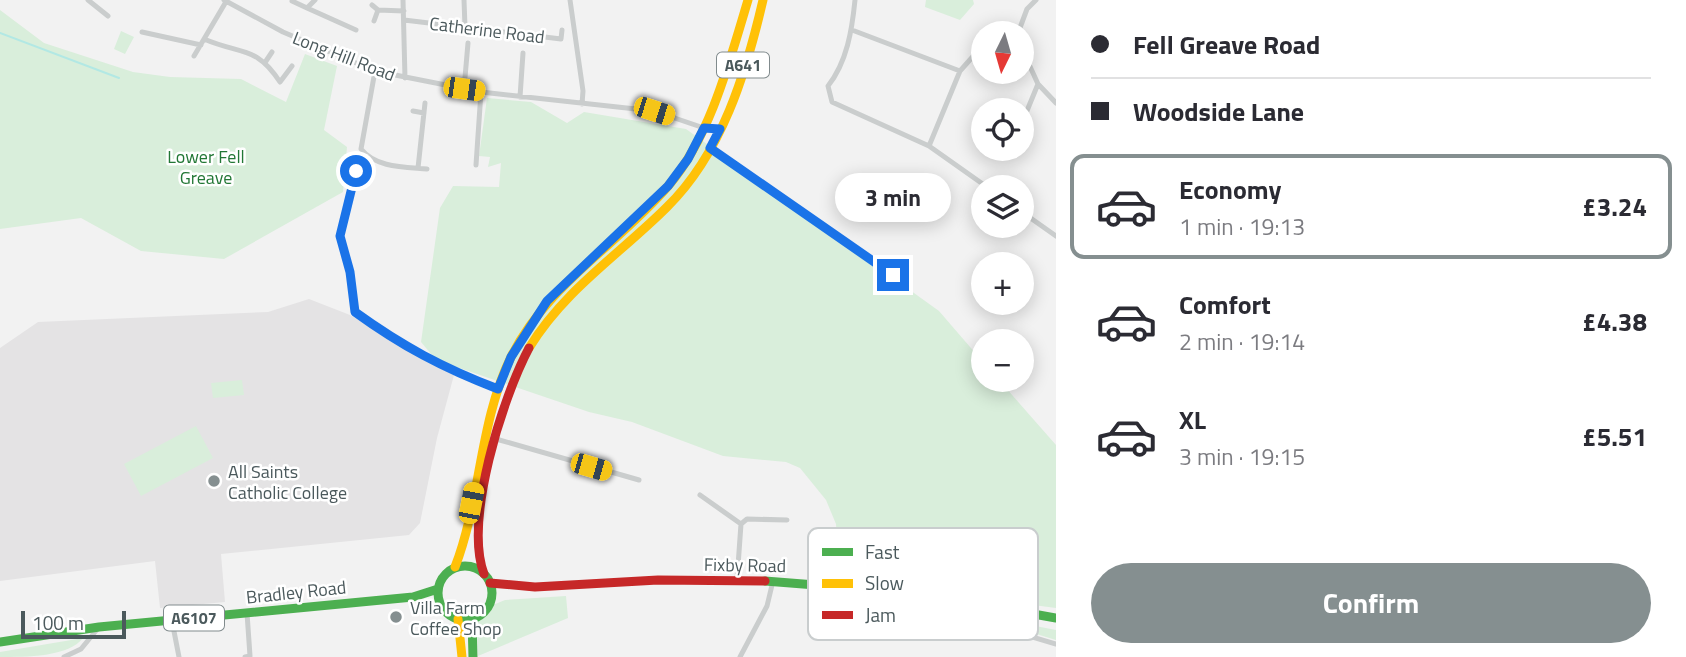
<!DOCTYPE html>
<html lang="en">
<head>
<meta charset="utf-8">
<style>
	body { margin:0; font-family:"Titillium Web",sans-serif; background:#f2f2f3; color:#2b2b33; height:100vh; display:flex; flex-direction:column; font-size:26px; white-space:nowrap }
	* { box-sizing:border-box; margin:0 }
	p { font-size:23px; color:#7c7c81 }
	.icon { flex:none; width:38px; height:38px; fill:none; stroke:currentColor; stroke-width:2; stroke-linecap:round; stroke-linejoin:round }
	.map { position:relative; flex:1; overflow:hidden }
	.drawer { display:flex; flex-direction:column; background:#fff; width:630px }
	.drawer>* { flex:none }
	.hud { display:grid; align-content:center; height:154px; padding:0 35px; background:#fff }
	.needle { width:46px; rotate:185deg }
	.fabs { position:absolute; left:971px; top:21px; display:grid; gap:14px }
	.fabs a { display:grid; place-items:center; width:63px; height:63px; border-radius:50%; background:#fff; box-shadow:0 4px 18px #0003; font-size:35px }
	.scale { position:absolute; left:21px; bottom:18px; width:105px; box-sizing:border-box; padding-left:7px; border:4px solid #4b595c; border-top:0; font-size:19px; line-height:24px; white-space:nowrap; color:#4b595c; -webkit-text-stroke:5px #fff; paint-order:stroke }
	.end { position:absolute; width:32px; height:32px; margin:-16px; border:9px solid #1a73e8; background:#fff; box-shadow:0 0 0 4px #fff }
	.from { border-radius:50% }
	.bubble { position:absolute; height:49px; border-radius:24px; background:#fff; box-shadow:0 4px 18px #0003; font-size:23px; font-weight:700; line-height:49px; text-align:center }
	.car { position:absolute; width:21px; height:42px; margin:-21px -10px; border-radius:9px; box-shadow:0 0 5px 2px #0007; background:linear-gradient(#f5c518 24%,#345 0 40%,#f5c518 0 76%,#345 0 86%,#f5c518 0) }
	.hud b { display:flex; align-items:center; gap:24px; height:66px; font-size:26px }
	.hud b+b { border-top:2px solid #e1e1e2 }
	.hud i { width:18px; height:18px; background:#2b2b33 }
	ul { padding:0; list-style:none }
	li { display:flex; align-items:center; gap:21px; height:105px; margin:0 14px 10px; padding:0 21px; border:4px solid transparent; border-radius:14px }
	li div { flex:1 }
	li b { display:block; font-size:26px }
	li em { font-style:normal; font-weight:700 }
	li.on { border-color:#858f90 }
	li>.icon { width:63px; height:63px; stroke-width:1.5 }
	.cta { display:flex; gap:14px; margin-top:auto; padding:14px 35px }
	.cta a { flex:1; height:80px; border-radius:42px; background:#858f90; color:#fff; font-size:28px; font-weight:700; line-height:80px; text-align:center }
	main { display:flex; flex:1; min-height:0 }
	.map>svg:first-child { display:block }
	.education { fill:#e4e3e4 }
	.green { fill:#d9eedb }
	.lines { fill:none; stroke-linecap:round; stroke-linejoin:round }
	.stream { stroke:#b2e8e4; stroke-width:2 }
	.street { stroke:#cacdcd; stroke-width:5 }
	.fast { stroke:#4caf50; stroke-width:9 }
	.slow { stroke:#ffc107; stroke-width:9 }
	.jam { stroke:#c62828; stroke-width:9 }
	.route { stroke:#1a73e8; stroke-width:9 }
	.poi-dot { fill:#858f90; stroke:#fff; stroke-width:2.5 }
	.labels { text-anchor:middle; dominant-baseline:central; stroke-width:5; stroke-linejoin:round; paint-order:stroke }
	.shield { fill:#fff; stroke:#818b8d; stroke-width:2 }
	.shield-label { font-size:16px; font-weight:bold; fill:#4b595c }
	.street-label { font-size:18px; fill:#4b595c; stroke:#fff }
	.park-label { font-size:18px; fill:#227735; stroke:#fff }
	.poi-label { font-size:18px; fill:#4b595c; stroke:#fff; text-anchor:start }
	.key { fill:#fff; stroke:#c9cdce; stroke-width:2 }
	.key-label { font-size:19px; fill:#4b595c }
</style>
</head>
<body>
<main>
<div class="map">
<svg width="1056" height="657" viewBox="0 0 1056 657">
	<rect width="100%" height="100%" fill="#f2f2f2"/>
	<path class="education" d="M309,299L350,315L454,375L437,438L420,523L409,535L221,554L225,602L160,608L155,561L0,581V348L38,322L268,312Z"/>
	<path class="green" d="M926,0H973L974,4L960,20L925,7Z
		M0,10L44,43L133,72L170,77L241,79L286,102L305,54L337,66L324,130L347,147L343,192L224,259L141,251L81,218L0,229Z
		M121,31L134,37L125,54L114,49Z
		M487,98L531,102L567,123L584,112L686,129L939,311L983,362L984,380H999L1056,445V608L840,579L836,524L826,500L800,468L786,462L723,456L632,422L589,412L436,360L421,342L440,208L453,186L499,187L501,163L488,167L490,157L479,156Z
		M242,380L244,395L213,398L211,383Z
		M196,426L213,458L141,496L124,464Z
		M566,596L568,618L478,656L477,622L493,605L505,600Z
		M968,613L1056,630V640Z
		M83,638C69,657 26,657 0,657V652Z"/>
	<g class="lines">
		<path class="stream" d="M0,33L119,78"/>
		<path class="street" d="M88,0L108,16
			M224,0L283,32L375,71L481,92L654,111L704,128L720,129
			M403,0L405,78
			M464,0L465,27
			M570,0L583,91L582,104
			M855,0C852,30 847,62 828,86L832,102L929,146L987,187
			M292,1L307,8L315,0
			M372,5L378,10L404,11
			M307,8L356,30
			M404,20L561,39L562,30
			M374,21L378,10
			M852,30L960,71
			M142,32L201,45
			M1000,33L1017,29
			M1018,33L1027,9L1036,0
			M204,39C241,55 256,45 280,82L292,66
			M1022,49L1038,84L1056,103
			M194,56L227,0
			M266,61L272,52
			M375,71L361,149C376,168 405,167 427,169
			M464,89L468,43
			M520,97L523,53
			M413,111L424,113
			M1024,118L1038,84
			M929,146L960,71L984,44
			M710,148L893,275
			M366,155L357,171L339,236L350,272L355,312C402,346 443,368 498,389
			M476,165L481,92
			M418,168L425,103
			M1022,212L1056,236
			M496,439L639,480
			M700,495L741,524
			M737,580L741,524L747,519L787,520
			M955,598L960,613L975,620L1056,644
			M172,621L179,657
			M64,657L81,649L99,627
			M245,657L250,656L247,613
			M740,657L767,606L773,581"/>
		<path class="fast" d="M438 593a27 27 0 1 1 54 0a27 27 0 1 1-54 0Z
			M765,581L917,593L1056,618
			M472,619L473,657
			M0,642L99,627L413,597L438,589"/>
		<path class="slow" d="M529,348C564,290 620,254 667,207C722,153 746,73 763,0
			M455,567C481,500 479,422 511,357C547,284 618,245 669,185C710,137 730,60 748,0
			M458,619L462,657"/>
		<path class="jam" d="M484,574C464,520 502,399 529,348
			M490,583L535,587L658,580L765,581"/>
	</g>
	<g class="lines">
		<path class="route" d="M356,171L340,236L350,272L355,312C402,346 443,368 498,389L511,357L547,301L668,186L688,159L704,128L720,129L710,148L893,275"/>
	</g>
	<g class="poi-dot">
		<circle cx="214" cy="481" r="7"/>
		<circle cx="396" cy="617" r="7"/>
	</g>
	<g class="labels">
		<g class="shield">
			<rect x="717" y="52.5" width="52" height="25" rx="5"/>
			<rect x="164" y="605.5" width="60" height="25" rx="5"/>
		</g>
		<g class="shield-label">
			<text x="743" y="65">A641</text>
			<text x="194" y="618">A6107</text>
		</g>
		<g class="street-label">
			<text transform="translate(487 30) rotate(7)">Catherine Road</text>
			<text transform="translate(344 56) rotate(21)">Long Hill Road</text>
			<text transform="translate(745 565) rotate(1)">Fixby Road</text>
			<text transform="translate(296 592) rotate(-6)">Bradley Road</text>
		</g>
		<g class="park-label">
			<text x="206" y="156">Lower Fell<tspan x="206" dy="21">Greave</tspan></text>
		</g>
		<g class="poi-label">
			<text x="228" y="471">All Saints<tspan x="228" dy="21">Catholic College</tspan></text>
			<text x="410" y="607">Villa Farm<tspan x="410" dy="21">Coffee Shop</tspan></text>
		</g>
	</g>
	<rect x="808" y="528" width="230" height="112" rx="10" class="key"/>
	<rect x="822" y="548" width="31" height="8" fill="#4caf50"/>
	<rect x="822" y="579" width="31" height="9" fill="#ffc107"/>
	<rect x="822" y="611" width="31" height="8" fill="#c62828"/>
	<g class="key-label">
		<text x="865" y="559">Fast</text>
		<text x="865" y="590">Slow</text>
		<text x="865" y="622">Jam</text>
	</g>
</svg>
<div class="fabs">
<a><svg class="needle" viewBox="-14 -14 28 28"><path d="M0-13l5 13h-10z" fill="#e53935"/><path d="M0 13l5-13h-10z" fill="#7c7c81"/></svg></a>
<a><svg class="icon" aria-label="locate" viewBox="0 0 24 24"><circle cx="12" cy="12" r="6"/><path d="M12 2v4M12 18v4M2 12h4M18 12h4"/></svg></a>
<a><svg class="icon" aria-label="layers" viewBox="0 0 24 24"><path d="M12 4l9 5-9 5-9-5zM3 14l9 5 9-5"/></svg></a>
<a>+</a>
<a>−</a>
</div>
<div class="scale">100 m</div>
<i class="end from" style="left:356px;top:171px"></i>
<i class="end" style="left:893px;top:275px"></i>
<div class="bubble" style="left:835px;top:173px;width:116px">3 min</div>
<i class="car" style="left:464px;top:89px;rotate:98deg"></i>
<i class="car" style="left:654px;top:111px;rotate:108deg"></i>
<i class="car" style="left:591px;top:467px;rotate:106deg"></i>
<i class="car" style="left:471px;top:503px;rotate:11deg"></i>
</div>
<section class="drawer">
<div class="hud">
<b><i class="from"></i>Fell Greave Road</b>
<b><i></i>Woodside Lane</b>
</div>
<ul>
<li class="on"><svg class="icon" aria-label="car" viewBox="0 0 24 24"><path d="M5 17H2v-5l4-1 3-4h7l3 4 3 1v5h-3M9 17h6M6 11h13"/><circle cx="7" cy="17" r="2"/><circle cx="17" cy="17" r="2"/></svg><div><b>Economy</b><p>1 min · 19:13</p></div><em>£3.24</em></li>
<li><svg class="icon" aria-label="car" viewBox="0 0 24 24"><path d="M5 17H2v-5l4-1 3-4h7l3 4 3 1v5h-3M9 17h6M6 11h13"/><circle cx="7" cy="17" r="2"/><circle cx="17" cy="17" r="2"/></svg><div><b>Comfort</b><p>2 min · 19:14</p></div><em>£4.38</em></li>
<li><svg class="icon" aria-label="car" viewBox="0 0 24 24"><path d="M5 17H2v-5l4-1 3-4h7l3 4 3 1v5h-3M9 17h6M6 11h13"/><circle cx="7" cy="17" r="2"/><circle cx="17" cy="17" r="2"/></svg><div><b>XL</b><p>3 min · 19:15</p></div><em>£5.51</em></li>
</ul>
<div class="cta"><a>Confirm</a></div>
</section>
</main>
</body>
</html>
